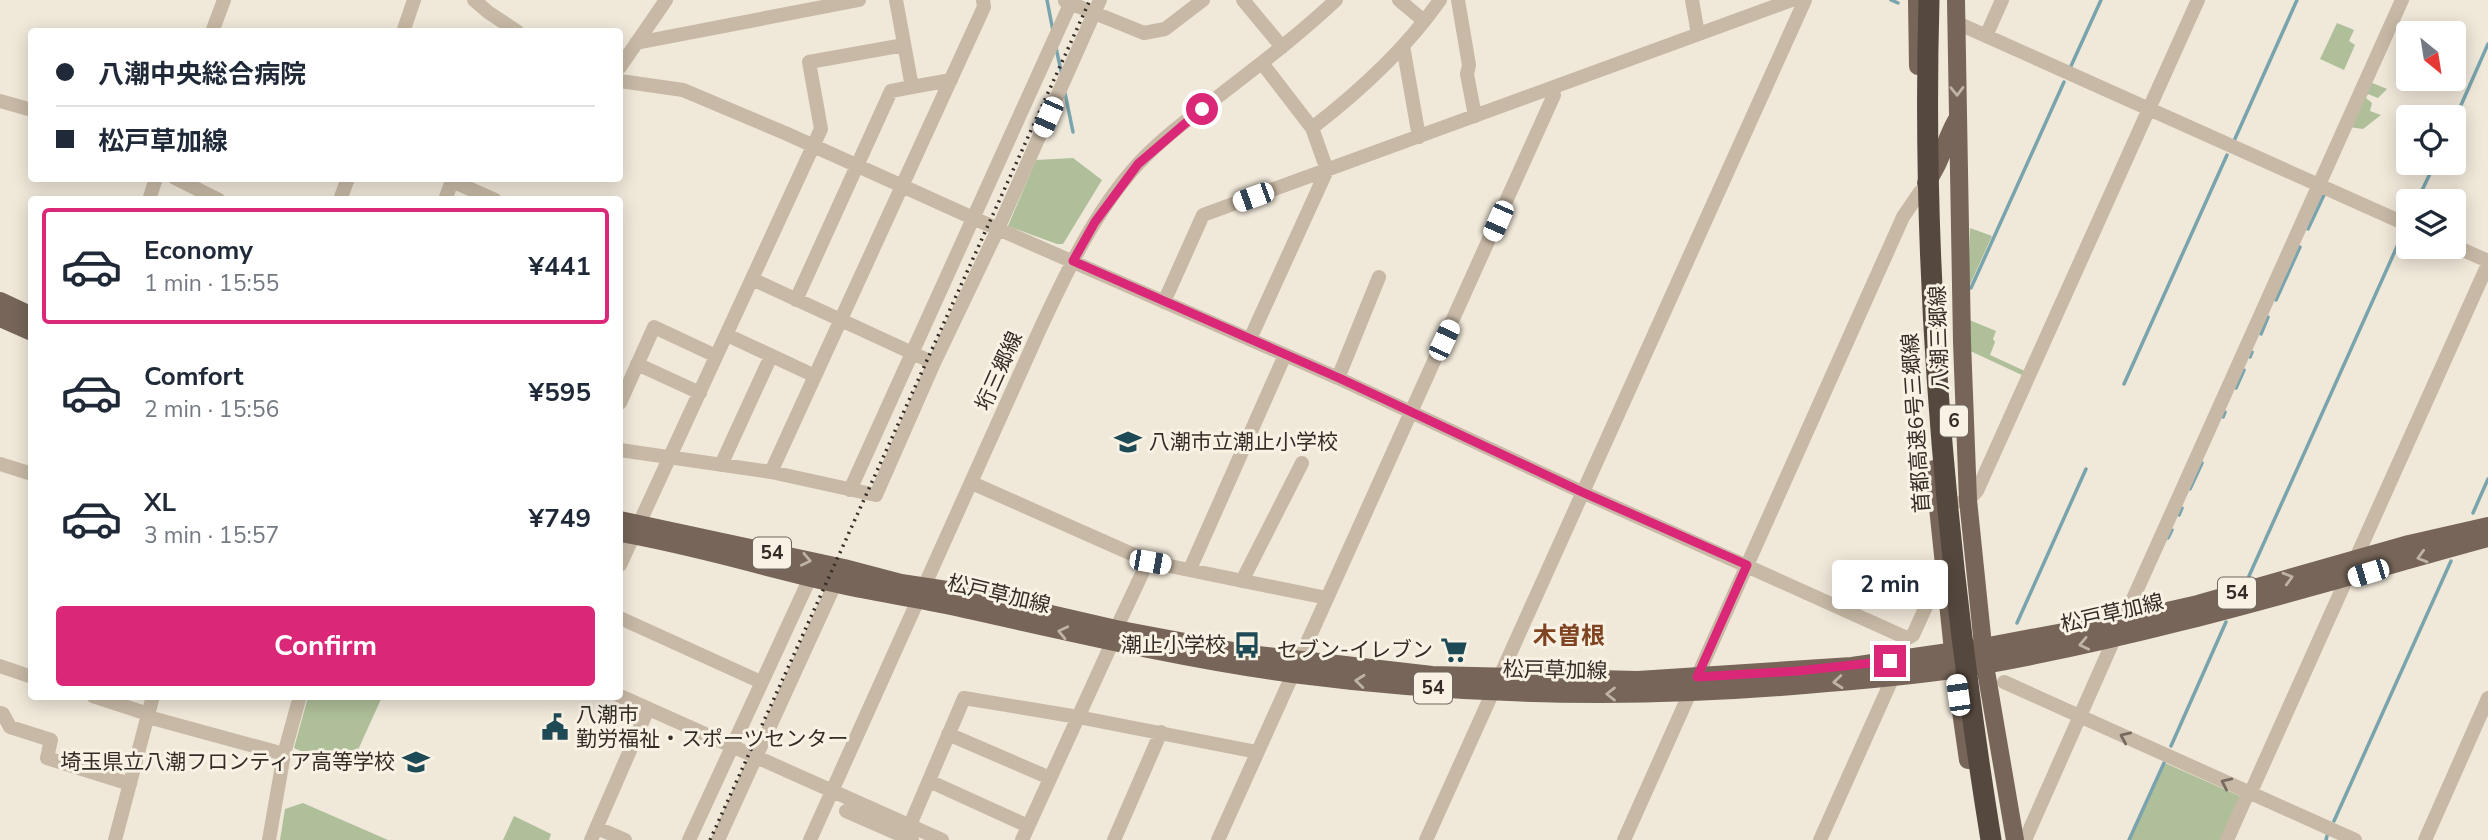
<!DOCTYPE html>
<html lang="en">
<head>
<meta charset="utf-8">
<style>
	body { margin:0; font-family:"Nunito Sans","Noto Sans JP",sans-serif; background:#f6f6f7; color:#1f2937; height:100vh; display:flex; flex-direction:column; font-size:26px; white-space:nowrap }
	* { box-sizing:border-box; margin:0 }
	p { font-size:23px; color:#747a83 }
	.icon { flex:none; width:38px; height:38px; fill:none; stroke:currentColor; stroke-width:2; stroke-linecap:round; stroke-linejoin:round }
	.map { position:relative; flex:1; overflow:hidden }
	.drawer { position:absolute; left:28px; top:196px; width:595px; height:504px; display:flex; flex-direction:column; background:#fff; border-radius:7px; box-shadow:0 4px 18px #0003 }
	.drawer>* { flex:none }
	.guide { position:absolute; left:28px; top:28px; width:595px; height:154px; border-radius:7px; box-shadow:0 4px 18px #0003; display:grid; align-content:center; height:154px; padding:0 28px; background:#fff }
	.needle { width:46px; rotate:150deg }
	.buttons { position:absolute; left:2396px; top:21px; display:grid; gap:14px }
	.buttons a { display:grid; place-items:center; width:70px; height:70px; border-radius:7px; background:#fff; box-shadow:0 4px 18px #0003; font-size:35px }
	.end { position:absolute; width:32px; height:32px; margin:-16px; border:9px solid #db2777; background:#fff; box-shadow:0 0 0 4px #fff }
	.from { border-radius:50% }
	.bubble { position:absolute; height:49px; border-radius:7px; background:#fff; box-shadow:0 4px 18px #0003; font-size:23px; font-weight:700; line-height:49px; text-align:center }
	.car { position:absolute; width:21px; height:42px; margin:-21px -10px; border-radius:9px; box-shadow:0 0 5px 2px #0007; background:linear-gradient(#fff 24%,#345 0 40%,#fff 0 76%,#345 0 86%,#fff 0) }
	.guide b { display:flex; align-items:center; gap:24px; height:66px; font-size:26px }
	.guide b+b { border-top:2px solid #e0e1e3 }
	.guide i { width:18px; height:18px; background:#1f2937 }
	ul { padding:12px 0 0; list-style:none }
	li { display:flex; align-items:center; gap:21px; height:116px; margin:0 14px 10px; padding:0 14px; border:4px solid transparent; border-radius:7px }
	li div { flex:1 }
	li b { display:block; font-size:26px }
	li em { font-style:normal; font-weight:700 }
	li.active { border-color:#db2777 }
	li>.icon { width:63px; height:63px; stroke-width:1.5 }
	.button { display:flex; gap:14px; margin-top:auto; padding:14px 28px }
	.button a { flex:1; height:80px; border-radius:7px; background:#db2777; color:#fff; font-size:28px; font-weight:700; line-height:80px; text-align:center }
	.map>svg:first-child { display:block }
	.green { fill:#aebf9a }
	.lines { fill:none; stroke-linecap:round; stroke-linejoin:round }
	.stream { stroke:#79a4ad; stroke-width:3.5 }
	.minor { stroke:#c8b9a6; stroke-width:14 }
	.major { stroke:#766558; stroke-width:18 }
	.rail { stroke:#342c27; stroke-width:3.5; stroke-dasharray:2 5; stroke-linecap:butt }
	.highway-bridge { stroke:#55483e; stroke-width:21 }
	.oneway { stroke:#beb3a6 }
	.oneway2 { stroke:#776b60 }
	.route { stroke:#db2777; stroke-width:9 }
	.labels { text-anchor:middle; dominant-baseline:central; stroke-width:6; stroke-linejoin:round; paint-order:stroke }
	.shield { fill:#f8f2e5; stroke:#6f6760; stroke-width:2 }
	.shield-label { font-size:19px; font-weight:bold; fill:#342c27 }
	.street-label { font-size:21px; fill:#342c27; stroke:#f8f2e5 }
	.poi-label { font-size:21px; fill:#342c27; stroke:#f8f2e5; text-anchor:end }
	.quarter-label { font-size:24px; font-weight:bold; fill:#814422; stroke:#f8f2e5 }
</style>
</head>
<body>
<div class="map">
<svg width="2488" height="840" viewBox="0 0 2488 840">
	<rect width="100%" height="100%" fill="#f0e8d9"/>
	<path class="green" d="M2337,23L2354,30L2349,41L2355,45L2344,70L2320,59Z
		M2370,82L2387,89L2378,98L2368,94L2366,98L2372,103L2370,111L2381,115L2363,129L2349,127Z
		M1073,158L1102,180L1063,244H1057L1008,226L1036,160Z
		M1970,228L1992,236L1968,289Z
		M1967,319L1996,331L1993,339L1995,342L1990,355L2027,372L2024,376L1966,349Z
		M308,697H382L348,772L294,748Z
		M2165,763L2242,797L2222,840H2130Z
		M303,803L388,840H280L285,809Z
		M514,816L551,834L549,840H503Z"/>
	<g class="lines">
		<path class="stream" d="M1047,0L1053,31
			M1891,0L1898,3
			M1056,48L1062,75
			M2071,66L2101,0
			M1065,93L1073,132
			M2454,121L2488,44
			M2234,141L2297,0
			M2417,201L2435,163
			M2308,229L2324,195
			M1971,288L2064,82
			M2276,300L2300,247
			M2261,334L2268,317
			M2250,357L2252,352
			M2124,384L2227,155
			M2236,388L2244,370
			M2223,417L2225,412
			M2190,489L2202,463
			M2473,513L2488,479
			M2179,515L2182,508
			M2168,538L2172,530
			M2249,576L2404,231
			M2017,623L2086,469
			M2171,746L2226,622
			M2334,821L2451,561
			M2129,840L2164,763
			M2326,840L2327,836"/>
		<path class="minor" d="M474,0L488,12L518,32
			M896,0L912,87L951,80
			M1243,0L1282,47
			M1399,0L1424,21
			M1458,0L1469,65L1467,74L1475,116
			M1692,0L1698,34
			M1065,1L1144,33L1165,29L1203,0
			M1955,22L2408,225
			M212,32L224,0
			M403,32L414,0
			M1986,36L2002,0
			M636,43L859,0
			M1403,46L1419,137
			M620,67L666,0
			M620,81L683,90L785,133L973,218L1338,378L1582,492L1900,635L1908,638L1913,635L1943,569
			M0,101L32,110
			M1312,128C1360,91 1405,50 1440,0
			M175,178L219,200
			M452,181L495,200
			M149,200L156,178
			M340,200L348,178
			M445,200L453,178
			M2454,246L2488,261
			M796,300L891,91L912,87
			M1164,302L1203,215L1792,0
			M727,335L815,376
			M1250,339L1327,170L1312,128L1262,63
			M934,363L998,229L1100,0
			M637,364L700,393
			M1338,378L1379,277
			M620,403L654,327L716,356
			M620,450L771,472L876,495L934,363L752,279
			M0,464L32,474
			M721,465L771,356
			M771,472L984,7L983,0
			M972,483L1150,562L1327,598
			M850,490L1072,0
			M1962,502L1968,500L1977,491L2198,0
			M620,565L821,129L809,62L904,45
			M1190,569L1285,355
			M1242,581L1302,463
			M620,618L761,682
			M2123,621L2402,0
			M1116,629L1148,561
			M0,666L32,677
			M2004,682L2355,840
			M93,696L148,714
			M620,696L942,840
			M0,713L3,714L10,727L51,740L47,758L130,784
			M148,717L284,754
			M948,734L1050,778
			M929,781L1028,826
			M2250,794L2488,264
			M846,811L912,840
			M910,825L964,698L1078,717L1257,752
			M597,828L625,840
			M115,840L153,696
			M269,840L284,754L300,696
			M591,840L648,709
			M689,840L810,578
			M718,840L835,584
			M810,840L1040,329C1067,271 1095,211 1138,164C1164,136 1195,114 1224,92C1263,62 1301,33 1336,0
			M1022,840L1112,643
			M1114,840L1161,732
			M1218,840L1554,95L1551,88
			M1426,840L1805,0
			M1624,840L1903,217L1920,192
			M1820,840L1893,677
			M2025,840L2115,637
			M2227,840L2248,793
			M2425,840L2488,698"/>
		<path class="major" d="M1917,0L1918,66
			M1956,0L1962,342L1968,500L1985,665L2015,840
			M1926,183C1941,164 1944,142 1956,121
			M0,301L32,316
			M0,318L32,332
			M1934,469L1955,670L1968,760
			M620,520L844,568L901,583L947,590L1116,629L1249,654L1432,675L1638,680L1852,666L1983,647L2123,621L2198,604L2409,544L2488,526
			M620,533C691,545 762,567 833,583C871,592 909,597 946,605C1061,630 1175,658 1293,674C1470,697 1649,700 1827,683C1877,679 1928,674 1978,666C2151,636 2320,584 2488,538"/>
		<path class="rail" d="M710,840L1090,0"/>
		<path class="highway-bridge" d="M1929,0C1921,282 1946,562 1991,840"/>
	</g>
	<defs><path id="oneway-chevron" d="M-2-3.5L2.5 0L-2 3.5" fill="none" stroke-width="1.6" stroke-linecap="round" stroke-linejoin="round" transform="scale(1.75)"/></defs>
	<g class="oneway">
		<use href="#oneway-chevron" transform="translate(1957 91) rotate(89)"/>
		<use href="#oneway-chevron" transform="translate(2422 557) rotate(164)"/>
		<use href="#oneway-chevron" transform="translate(806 560) rotate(12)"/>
		<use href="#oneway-chevron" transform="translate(2288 578) rotate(-16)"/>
		<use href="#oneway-chevron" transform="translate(1063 632) rotate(-167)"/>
		<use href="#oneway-chevron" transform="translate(2084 644) rotate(168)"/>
		<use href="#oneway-chevron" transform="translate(1360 681) rotate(-174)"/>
		<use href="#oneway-chevron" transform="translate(1838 682) rotate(175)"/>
		<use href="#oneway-chevron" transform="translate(1611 694) rotate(180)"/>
	</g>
	<g class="oneway2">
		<use href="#oneway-chevron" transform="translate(2125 737) rotate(-156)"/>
		<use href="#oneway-chevron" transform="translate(2226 783) rotate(-155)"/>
	</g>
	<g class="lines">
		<path class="route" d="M1202,109L1138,164L1095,222L1073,261L1339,378L1582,492L1747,565L1697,677L1797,671L1890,661"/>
	</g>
	<defs>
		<symbol id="school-bare" viewBox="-9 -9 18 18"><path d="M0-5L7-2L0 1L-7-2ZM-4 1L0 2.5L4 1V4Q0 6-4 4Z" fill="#1d4a54" stroke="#f8f2e5" stroke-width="2.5" paint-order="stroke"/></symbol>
		<symbol id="bus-bare" viewBox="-9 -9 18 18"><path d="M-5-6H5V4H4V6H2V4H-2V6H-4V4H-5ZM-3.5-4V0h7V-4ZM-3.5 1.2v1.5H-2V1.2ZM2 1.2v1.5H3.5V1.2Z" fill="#1d4a54" stroke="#f8f2e5" stroke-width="2.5" paint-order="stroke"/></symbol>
		<symbol id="supermarket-bare" viewBox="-9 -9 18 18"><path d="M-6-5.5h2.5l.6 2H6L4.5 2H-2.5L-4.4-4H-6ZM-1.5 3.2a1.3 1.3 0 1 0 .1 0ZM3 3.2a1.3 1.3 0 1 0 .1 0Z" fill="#1d4a54" stroke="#f8f2e5" stroke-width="2.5" paint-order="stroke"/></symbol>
		<symbol id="civic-bare" viewBox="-9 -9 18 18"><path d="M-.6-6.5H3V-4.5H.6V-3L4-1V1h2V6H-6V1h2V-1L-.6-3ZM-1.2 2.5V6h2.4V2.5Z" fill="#1d4a54" stroke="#f8f2e5" stroke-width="2.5" paint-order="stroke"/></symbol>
	</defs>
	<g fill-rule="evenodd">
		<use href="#school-bare" x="1109" y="423" width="38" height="38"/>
		<use href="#bus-bare" x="1228" y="626" width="38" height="38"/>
		<use href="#supermarket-bare" x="1435" y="631" width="38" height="38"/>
		<use href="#civic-bare" x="536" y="708" width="38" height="38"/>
		<use href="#school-bare" x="397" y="743" width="38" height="38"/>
	</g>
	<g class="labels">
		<g class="shield">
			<rect x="1940" y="405.5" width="28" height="31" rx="5"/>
			<rect x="753" y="537.5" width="38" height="31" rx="5"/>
			<rect x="2218" y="577.5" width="38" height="31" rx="5"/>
			<rect x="1414" y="672.5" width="38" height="31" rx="5"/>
		</g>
		<g class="shield-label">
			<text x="1954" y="421">6</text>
			<text x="772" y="553">54</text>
			<text x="2237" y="593">54</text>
			<text x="1433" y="688">54</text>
		</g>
		<g class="street-label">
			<text transform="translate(1939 338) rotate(-92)">八潮三郷線</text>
			<text transform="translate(999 371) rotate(-66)">垳三郷線</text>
			<text transform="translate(1916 423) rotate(-94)">首都高速6号三郷線</text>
			<text transform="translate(999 594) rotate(13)">松戸草加線</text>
			<text transform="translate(2112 613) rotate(-13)">松戸草加線</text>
			<text transform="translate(1555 670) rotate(1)">松戸草加線</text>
		</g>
		<g class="poi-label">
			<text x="1149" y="442" text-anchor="start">八潮市立潮止小学校</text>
			<text x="1226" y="645">潮止小学校</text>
			<text x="1433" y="650">セブン-イレブン</text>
			<text x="576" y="715" text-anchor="start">八潮市<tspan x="576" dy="24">勤労福祉・スポーツセンター</tspan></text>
			<text x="395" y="762">埼玉県立八潮フロンティア高等学校</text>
		</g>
		<g class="quarter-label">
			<text x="1569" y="636">木曽根</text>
		</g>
	</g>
</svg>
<div class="buttons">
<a><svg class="needle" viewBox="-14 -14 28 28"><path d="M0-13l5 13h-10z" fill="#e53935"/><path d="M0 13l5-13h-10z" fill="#747a83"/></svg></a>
<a><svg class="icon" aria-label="locate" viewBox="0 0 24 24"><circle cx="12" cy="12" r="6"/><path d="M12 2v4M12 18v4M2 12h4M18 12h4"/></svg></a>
<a><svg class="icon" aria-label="layers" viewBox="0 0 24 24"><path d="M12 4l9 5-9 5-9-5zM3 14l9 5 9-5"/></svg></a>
</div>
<i class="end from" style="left:1202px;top:109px"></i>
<i class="end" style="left:1890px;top:661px"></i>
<div class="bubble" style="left:1832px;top:560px;width:116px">2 min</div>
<i class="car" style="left:1048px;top:117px;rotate:204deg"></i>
<i class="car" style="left:1253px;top:197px;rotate:250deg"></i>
<i class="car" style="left:1498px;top:221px;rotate:204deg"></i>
<i class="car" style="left:1444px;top:340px;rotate:25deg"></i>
<i class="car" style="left:1150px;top:562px;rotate:100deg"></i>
<i class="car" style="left:2368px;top:573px;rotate:253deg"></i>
<i class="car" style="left:1958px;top:695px;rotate:352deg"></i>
<div class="guide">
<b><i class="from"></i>八潮中央総合病院</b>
<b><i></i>松戸草加線</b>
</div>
<section class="drawer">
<ul>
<li class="active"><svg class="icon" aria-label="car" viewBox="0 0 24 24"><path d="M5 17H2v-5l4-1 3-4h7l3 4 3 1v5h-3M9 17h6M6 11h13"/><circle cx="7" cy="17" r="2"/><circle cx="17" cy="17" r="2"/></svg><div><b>Economy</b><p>1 min · 15:55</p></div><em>¥441</em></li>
<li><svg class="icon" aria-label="car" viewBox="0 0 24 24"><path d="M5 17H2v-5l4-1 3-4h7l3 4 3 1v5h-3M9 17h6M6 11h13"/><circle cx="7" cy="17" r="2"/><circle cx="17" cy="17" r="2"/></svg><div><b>Comfort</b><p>2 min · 15:56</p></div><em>¥595</em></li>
<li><svg class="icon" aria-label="car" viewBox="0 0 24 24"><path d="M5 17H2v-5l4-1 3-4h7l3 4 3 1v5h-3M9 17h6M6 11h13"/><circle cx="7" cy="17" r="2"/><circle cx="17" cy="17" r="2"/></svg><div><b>XL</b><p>3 min · 15:57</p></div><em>¥749</em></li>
</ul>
<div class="button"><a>Confirm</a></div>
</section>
</div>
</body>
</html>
